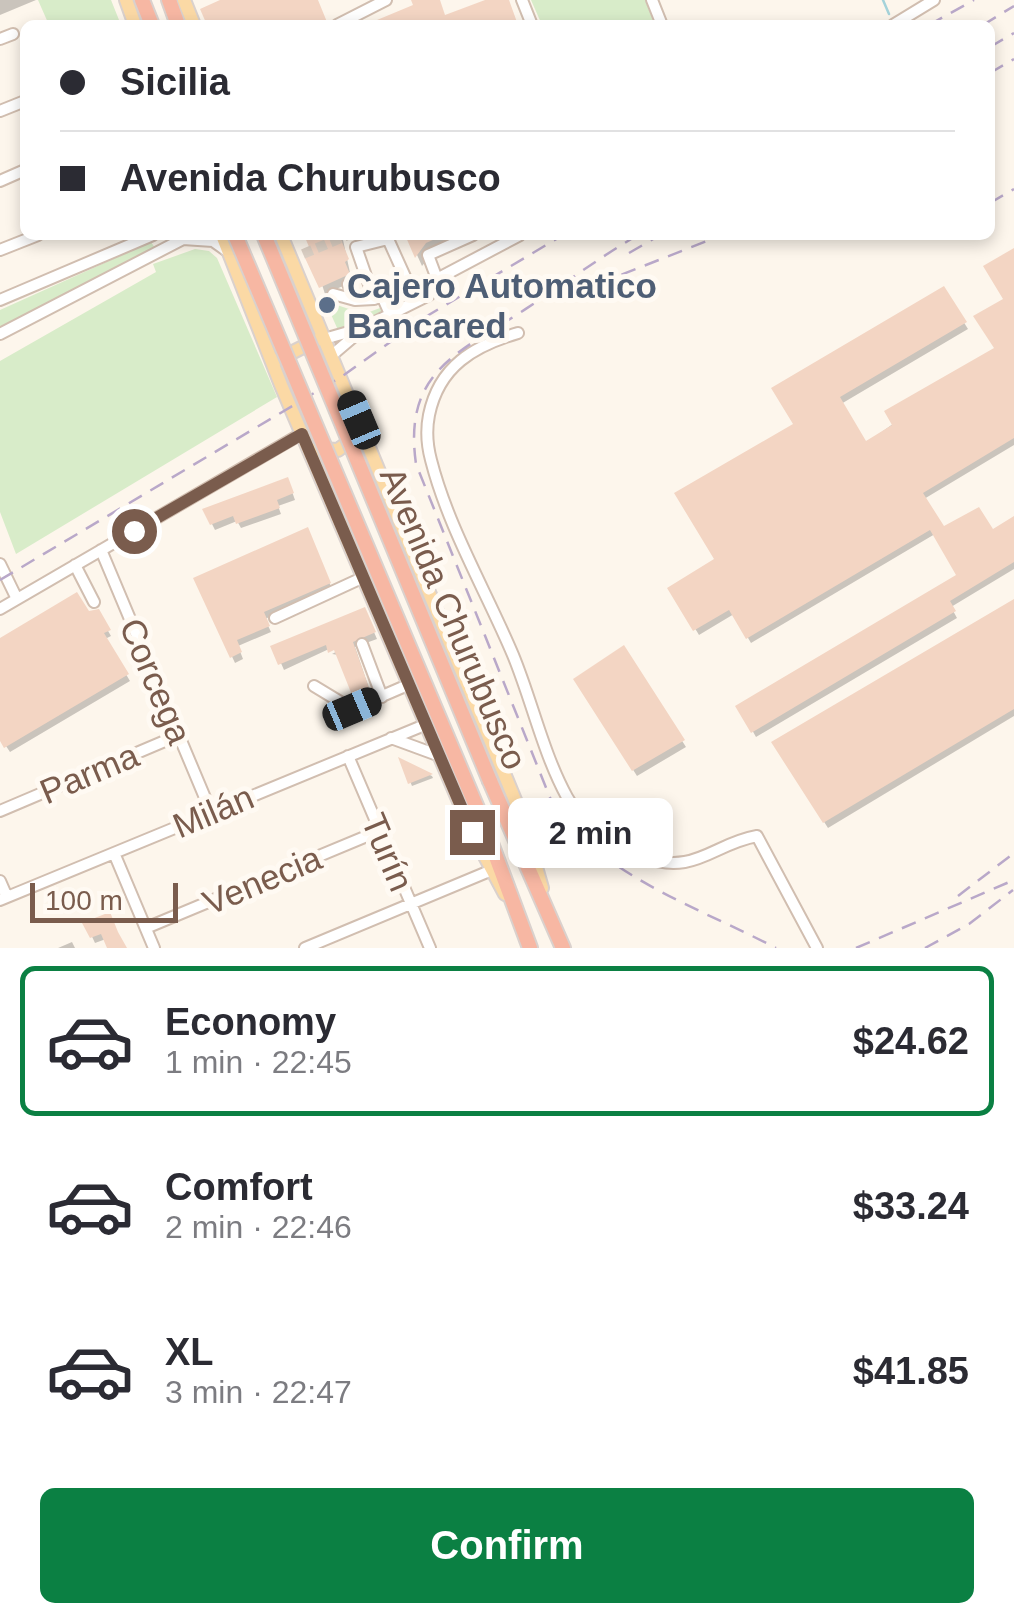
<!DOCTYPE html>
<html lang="en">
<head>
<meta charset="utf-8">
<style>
	body { margin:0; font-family:Arial,sans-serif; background:#f7f7f7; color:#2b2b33; height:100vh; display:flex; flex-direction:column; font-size:38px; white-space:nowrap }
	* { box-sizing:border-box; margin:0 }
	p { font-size:32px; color:#7c7c81 }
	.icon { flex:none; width:55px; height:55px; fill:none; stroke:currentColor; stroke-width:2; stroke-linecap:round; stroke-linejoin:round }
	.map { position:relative; height:948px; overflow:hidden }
	.drawer { display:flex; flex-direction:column; background:#fff; flex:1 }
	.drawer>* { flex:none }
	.hud { position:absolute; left:20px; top:20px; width:975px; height:220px; border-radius:15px; box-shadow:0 5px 15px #0003; display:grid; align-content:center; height:220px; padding:0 40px; background:#fff }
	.scale { position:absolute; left:30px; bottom:25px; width:148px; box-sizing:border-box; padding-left:10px; border:5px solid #7a5c4d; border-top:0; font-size:28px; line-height:35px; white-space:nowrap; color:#7a5c4d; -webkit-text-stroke:8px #fffaf3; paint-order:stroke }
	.end { position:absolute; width:45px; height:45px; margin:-22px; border:12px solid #7a5c4d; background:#fff; box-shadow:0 0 0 5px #fff }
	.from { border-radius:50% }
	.bubble { position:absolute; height:70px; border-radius:15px; background:#fff; box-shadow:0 5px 15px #0003; font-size:32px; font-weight:600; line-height:70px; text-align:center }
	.car { position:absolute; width:30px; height:60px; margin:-30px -15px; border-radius:12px; box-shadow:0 0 8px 2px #0007; background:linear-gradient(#222 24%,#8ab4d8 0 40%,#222 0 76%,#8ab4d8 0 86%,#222 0) }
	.hud b { display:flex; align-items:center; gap:35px; height:95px; font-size:38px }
	.hud b+b { border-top:2px solid #e1e1e2 }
	.hud i { width:25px; height:25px; background:#2b2b33 }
	ul { padding:18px 0 0; list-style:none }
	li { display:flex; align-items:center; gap:30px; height:150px; margin:0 20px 15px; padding:0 20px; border:5px solid transparent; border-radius:15px }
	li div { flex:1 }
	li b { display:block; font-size:38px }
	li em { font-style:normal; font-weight:600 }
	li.active { border-color:#0b8043 }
	li>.icon { width:90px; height:90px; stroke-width:1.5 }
	.cta { display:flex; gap:20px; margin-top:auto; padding:20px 40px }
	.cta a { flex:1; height:115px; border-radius:15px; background:#0b8043; color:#fff; font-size:40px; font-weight:600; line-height:115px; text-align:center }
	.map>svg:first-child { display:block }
	.green { fill:#d8ecc9 }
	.shadow { fill:#0003 }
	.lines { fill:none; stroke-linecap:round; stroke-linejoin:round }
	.stream { stroke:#a5d3da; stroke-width:2.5 }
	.building { fill:#f3d5c3 }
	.minor-tunnel { stroke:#dcd0c4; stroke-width:10; stroke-dasharray:10 5; stroke-linecap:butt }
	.minor-casing { stroke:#d1beb0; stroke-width:14 }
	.major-casing { stroke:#dad1cd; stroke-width:16 }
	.highway-casing { stroke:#dad1cd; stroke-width:18 }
	.minor { stroke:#fff; stroke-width:10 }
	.major { stroke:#fbd9a5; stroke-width:12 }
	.highway { stroke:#f7b7a3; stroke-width:14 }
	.rail { stroke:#b9a8c9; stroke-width:2.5; stroke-dasharray:15 10; stroke-linecap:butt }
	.highway-bridge-casing { stroke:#dad1cd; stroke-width:18; stroke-linecap:butt }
	.highway-bridge { stroke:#f7b7a3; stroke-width:14 }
	.route { stroke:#7a5c4d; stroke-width:12 }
	.service-dot { fill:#5c6f8a; stroke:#fffaf3; stroke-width:4 }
	.labels { text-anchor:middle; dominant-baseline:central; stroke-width:10; stroke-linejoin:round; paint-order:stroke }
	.service-label { font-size:35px; font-weight:bold; fill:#4e5e75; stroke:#fffaf3; text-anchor:start }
	.street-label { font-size:35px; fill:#7a5c4d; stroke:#fffaf3 }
</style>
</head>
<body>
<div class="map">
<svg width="1014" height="948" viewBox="0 0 1014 948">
	<rect width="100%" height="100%" fill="#fdf6ec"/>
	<path class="green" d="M38,0H111L121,25H49Z
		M531,0H645L655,25H542Z
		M151,242L155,248L0,330V310Z
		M195,249L209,251L217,258L277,397L16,554L0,512V361L156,272L153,264Z
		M325,301L364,314L380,308L382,313L338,330Z"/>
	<path class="shadow" d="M0,0H36L0,15Z
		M226,0H316L327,25H210L204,10Z
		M306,235H342L352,282L325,294Z
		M408,235H477L432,254L422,266Z
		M1014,250V445L924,499L943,530L992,532L1014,518V569L951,607L957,618L756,737L739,707L959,576L935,534L751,643L734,614L699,635L671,589L717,560L797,425L943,289L968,329L841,404L865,444L997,349Z
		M290,486L295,500L278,506L281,514L241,528L237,521L215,530L205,510Z
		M310,536L332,589L265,619L271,632L238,646L243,659L235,663L196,579Z
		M1014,602V716L828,828L774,743Z
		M97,612L111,636L105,639L130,681L10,752L0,737V640Z
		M367,616L377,639L355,647L371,694L357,700L339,655L332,654L347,646L344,642L284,670L274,647Z
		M623,648L686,747L637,776L576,679Z
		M402,762L432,776L433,778L412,786Z
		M112,920L124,948H110L106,939L95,943L86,924Z
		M72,942L75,948H58Z"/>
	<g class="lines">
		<path class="stream" d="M883,0L889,14"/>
	</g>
	<path class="building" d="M220,0H318L327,22L207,25L200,9Z
		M411,0H440L445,15L485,0H509L518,25H365L413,5Z
		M304,235H339L349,259L345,262L350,274L319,288L305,258L312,254Z
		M405,235H444L426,243L415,258Z
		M1014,248V438L923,493L944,526L979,507L993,529L1014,516V562L950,601L956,611L751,733L735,706L956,575L930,530L746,639L729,610L693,631L667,588L714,559L674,493L793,424L771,388L944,286L967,322L840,397L866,441L892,425L884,411L994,348L973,316L1003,299L983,266Z
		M288,477L294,493L277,500L280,508L236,524L233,516L210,525L202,509Z
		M308,527L331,583L264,612L270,626L237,640L242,652L230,658L193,578Z
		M77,592L89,611L99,609L111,630L104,633L129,674L4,748L0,741V638Z
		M1014,599V709L823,823L771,742Z
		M365,607L376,632L353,642L369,688L352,695L334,650L328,653L326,645L278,665L270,646Z
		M624,645L685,740L632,771L573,679Z
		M398,757L433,774L408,784Z
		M110,912L118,932L127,948H107L101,934L90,938L82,923Z"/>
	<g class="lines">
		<path class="minor-tunnel" d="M303,254L348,235"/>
		<defs>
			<path id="minor" d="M522,0L532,25
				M652,0L662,25
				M337,25L386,0
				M893,25L934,0
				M0,39L13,34
				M0,111L25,101
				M0,181L25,170
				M0,250L38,235
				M437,279L428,255L473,235
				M348,284L355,300L374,299
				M333,294L355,300
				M0,300L153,235
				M390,314L382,296L374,299L356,247L388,239L416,301
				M518,333C474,346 439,366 429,415C426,430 427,445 431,460C448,527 486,591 513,655C532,701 543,753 567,797C582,825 613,846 642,857C696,876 712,844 757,836L817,948
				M0,334L183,239L213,241L227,251
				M324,339L359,329
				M331,356L365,327L429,295L437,279L520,235
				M101,550L211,812
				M0,564L17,599
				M75,565L94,602
				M0,609L301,434
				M275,618L364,577
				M362,644L382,697
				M314,686L352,709L410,684
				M391,738L440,756
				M348,756L430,948
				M0,811L179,735
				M114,853L154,948
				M0,881L7,897
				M0,900L427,724
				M146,928L379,831
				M305,948L492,870"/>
			<path id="major" d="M126,0L135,25
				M184,0L194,25
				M222,235L281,385L472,832L505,894
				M281,235L520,812L542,888
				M277,360L317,340
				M317,449L338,450L356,436"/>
			<path id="highway" d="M142,0L152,25
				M169,0L178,25
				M490,781L563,948
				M485,827L530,948"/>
		</defs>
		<use href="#minor" class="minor-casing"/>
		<use href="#major" class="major-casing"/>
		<use href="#highway" class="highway-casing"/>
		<use href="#minor" class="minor"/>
		<use href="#major" class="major"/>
		<use href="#highway" class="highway"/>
		<path class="rail" d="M929,25L974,0
			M983,25L1014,6
			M990,47L1014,33
			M990,73L1014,59
			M990,203L1014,189
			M638,235C597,259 560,287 521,312C456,354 403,373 416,464L551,800C596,874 700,908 776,948
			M629,253L660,235
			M575,293L722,235
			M0,580L341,377L427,316L563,235
			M958,896L1014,853
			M856,948L1014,880
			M925,948L969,924L1013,890"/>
		<defs>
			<path id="highway-bridge" d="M235,235L485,827
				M264,235L490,781"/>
		</defs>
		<use href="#highway-bridge" class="highway-bridge-casing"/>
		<use href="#highway-bridge" class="highway-bridge"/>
	</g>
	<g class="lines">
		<path class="route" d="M134,531L302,434L472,832"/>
	</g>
	<circle class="service-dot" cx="327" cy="305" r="10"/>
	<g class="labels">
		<g class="service-label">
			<text x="347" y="285">Cajero Automatico<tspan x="347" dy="40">Bancared</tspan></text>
		</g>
		<g class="street-label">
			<text transform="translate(454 618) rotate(67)">Avenida Churubusco</text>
			<text transform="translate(156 681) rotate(67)">Corcega</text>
			<text transform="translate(89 773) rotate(-23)">Parma</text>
			<text transform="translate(213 811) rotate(-23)">Milán</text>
			<text transform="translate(388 852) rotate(67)">Turín</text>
			<text transform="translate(262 880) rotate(-23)">Venecia</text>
		</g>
	</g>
</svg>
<div class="scale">100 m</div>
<i class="end from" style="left:134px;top:531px"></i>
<i class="end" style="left:472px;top:832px"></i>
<div class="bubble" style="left:508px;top:798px;width:165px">2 min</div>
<i class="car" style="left:359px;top:420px;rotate:337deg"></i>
<i class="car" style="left:352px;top:709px;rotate:67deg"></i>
<div class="hud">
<b><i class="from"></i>Sicilia</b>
<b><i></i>Avenida Churubusco</b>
</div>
</div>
<section class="drawer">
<ul>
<li class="active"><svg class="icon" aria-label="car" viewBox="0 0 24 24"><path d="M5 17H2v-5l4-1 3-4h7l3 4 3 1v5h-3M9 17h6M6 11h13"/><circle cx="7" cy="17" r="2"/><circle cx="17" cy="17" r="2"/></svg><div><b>Economy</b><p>1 min · 22:45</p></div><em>$24.62</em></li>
<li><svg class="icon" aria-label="car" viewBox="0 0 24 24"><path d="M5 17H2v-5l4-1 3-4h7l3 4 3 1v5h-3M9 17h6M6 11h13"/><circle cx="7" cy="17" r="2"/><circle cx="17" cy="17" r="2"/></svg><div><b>Comfort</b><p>2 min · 22:46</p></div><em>$33.24</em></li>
<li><svg class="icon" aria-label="car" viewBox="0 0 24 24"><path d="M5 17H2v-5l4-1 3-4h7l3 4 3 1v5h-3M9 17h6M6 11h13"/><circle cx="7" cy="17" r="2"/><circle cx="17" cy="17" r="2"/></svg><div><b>XL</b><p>3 min · 22:47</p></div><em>$41.85</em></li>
</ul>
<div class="cta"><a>Confirm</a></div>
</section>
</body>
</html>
